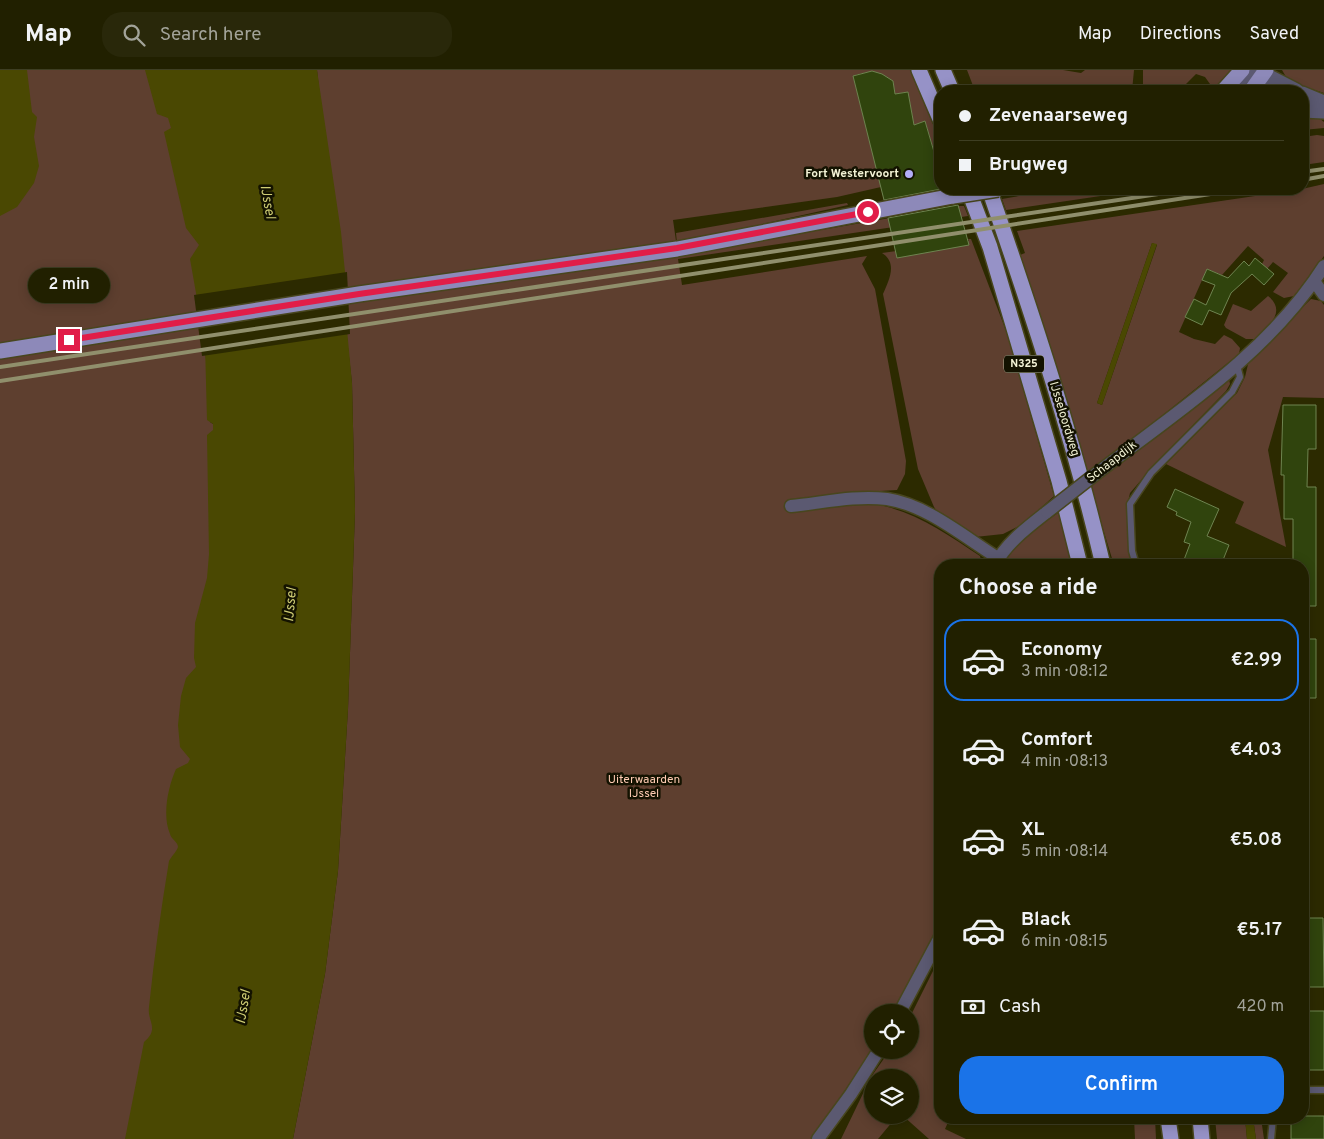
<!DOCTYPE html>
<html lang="en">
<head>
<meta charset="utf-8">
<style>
	body { margin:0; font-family:Overpass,sans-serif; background:#29280a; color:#f1f3f6; height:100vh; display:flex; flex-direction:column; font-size:19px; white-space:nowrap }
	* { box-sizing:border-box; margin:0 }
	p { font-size:16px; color:#a2a399 }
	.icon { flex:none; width:28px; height:28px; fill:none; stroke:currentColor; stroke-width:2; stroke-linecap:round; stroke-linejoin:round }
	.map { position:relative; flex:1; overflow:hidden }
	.panel { position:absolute; left:934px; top:489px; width:375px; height:565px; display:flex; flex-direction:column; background:#212000; border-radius:20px; box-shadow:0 2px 12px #0003,0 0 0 1px #3e3e22 }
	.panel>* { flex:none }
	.top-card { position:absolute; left:934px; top:15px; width:375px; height:110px; border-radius:20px; box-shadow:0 2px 12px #0003,0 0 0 1px #3e3e22; display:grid; align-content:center; height:110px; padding:0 25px; background:#212000 }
	.buttons { position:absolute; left:864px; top:934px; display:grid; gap:10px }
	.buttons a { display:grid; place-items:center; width:55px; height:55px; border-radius:50%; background:#212000; box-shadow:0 2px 12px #0003,0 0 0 1px #3e3e22; font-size:25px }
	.end { position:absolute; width:22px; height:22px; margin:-11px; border:6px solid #e11d48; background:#fff; box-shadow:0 0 0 2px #fff }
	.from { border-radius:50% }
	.bubble { position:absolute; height:35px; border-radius:18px; background:#212000; box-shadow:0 2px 12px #0003,0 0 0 1px #3e3e22; font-size:16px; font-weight:600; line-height:35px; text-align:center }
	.top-card b { display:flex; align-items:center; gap:18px; height:48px; font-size:19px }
	.top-card b+b { border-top:1px solid #3e3e22 }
	.top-card i { width:12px; height:12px; background:#f1f3f6 }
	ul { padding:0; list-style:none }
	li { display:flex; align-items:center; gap:15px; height:82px; margin:0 10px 8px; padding:0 15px; border:2px solid transparent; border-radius:20px }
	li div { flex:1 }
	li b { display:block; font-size:19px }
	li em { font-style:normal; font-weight:600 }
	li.current { border-color:#1a73e8 }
	li>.icon { width:45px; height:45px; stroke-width:1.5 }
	h2 { padding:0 25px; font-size:22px; line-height:60px }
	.pay { display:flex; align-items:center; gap:12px; height:55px; padding:0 25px; font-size:19px }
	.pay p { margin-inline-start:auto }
	.action { display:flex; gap:10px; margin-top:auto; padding:10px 25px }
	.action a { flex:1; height:58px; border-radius:20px; background:#1a73e8; color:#fff; font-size:20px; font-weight:600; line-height:58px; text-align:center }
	header { display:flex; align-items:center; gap:30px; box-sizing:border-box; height:70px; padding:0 25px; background:#212000; border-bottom:1px solid #3e3e22 }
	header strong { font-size:24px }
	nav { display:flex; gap:28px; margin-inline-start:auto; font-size:18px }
	.search { width:350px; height:45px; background:#29280a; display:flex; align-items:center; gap:12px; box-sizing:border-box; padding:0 18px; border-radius:20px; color:#a2a399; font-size:19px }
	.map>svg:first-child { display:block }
	.green { fill:#5e3f2f; fill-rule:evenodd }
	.water { fill:#4a4802 }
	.pier { fill:#2c2a00 }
	.building { fill:#30440d; stroke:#6e8450 }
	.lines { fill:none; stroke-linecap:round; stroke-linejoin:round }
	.service-casing { stroke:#48461e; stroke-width:9 }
	.minor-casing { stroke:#48461e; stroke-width:15 }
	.tertiary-casing { stroke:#48461e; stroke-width:18 }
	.primary-casing { stroke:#48461e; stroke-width:18 }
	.trunk-casing { stroke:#48461e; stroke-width:18 }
	.service { stroke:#5b5971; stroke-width:6 }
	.minor { stroke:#5b5971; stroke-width:12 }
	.tertiary { stroke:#5b5971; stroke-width:15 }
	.primary { stroke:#8d89b9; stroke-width:15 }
	.trunk { stroke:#9692c7; stroke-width:15 }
	.rail { stroke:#908f6c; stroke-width:4 }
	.minor-bridge-casing { stroke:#48461e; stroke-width:15; stroke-linecap:butt }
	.primary-bridge-casing { stroke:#48461e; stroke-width:18; stroke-linecap:butt }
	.minor-bridge { stroke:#5b5971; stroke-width:12 }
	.primary-bridge { stroke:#8d89b9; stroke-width:15 }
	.route { stroke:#e11d48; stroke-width:6 }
	.poi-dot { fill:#b3adf9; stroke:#131200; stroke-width:2 }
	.labels { text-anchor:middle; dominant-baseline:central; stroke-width:5; stroke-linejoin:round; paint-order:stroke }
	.shield { fill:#131200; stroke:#b0b095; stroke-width:1 }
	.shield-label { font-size:11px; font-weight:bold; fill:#f3f3d5 }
	.poi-label { font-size:12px; font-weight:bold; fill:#f3f3d5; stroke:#131200; text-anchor:end }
	.street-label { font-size:12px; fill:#f3f3d5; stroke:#131200 }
	.park-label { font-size:12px; fill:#fecbb2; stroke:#131200 }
	.water-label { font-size:14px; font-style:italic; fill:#d0ce74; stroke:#131200 }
</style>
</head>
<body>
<header>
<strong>Map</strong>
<div class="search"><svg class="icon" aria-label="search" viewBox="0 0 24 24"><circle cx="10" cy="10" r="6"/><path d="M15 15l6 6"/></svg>Search here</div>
<nav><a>Map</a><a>Directions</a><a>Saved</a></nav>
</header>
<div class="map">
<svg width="1324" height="1069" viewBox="0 0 1324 1069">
	<rect width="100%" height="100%" fill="#2c2a00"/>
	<path class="green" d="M0,0H173L200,175L196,218L205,274L210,352L213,354V481L200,585L199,683L160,948L133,1069H0Z
		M317,0H910L940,71V91L937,92L925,51L914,55L908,22L895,24L893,11C878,1 870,0 853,6L881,117L837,127L673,150L678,185L959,136H964L968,146L678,189L682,215L867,186L862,194L875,219L906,391L905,404L897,420L880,421L884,436C920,445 948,465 980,486L982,495H940V854L896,942H872V980L812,1069H293L325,904L338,801L348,639L355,442L352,313Z
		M967,0H1063L1081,3L1085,0H1134L1132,21H975Z
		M1143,0H1232L1215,21L1205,7L1196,4L1179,21H1143Z
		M1282,0H1324V23L1289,12Z
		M1303,45L1319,48L1324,52V58L1303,60Z
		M1317,65L1324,66V92L1303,95V67Z
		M1324,114V186L1294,226L1284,228L1273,222L1288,203L1273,192L1267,199L1262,194L1264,190L1248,176L1222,205L1207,199L1179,262L1194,269L1215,274L1224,265L1232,269L1240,278L1239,284L1088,405L1020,185L1025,183L1017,161L1302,119ZM1152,173L1157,175L1102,335L1097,333Z
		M1059,119H1148L1006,140L1002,129Z
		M847,133L848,135L677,173L676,163Z
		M968,169H971L1008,266L1054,426L1023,454L1003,464L975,467L943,450L934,437L918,399L883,224C889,210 898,193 882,183L969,171Z
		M1268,226C1287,241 1269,256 1256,269H1246L1226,258L1224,255L1233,234L1251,241Z
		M1311,229L1321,231L1324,235V328L1283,327L1268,380L1286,477L1235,453L1244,432L1166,394L1237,323L1245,307L1249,290Z
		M1229,309L1230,314L1226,321L1155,394L1130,423L1127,436L1132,495H1114L1090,416Z
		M1062,440L1074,495H1001C1014,471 1040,456 1062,440Z
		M940,887V1048H950L945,1059L966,1069H929L902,1045H910V1008H872V1045H898L878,1069H841L871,1007L890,980H910V947Z
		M1134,1048H1155L1156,1069H1135Z
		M1215,1048H1245L1247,1069H1217Z
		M1253,1048H1261L1264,1069H1256Z"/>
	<path class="water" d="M0,0H27L32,42L37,47L34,67L39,96L34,113L17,137L0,146Z
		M145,0H317L341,162L346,212V249L352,313L355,441L348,639L338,801L325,904L293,1069H125L144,972C160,958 147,952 149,937C154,888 161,839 169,791C171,787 177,781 178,777C178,772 171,769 170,764C162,745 168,717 176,699L188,693L190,689L180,677L178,655L181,626L186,608L196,597L194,588L195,553L207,508L209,484L207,365L213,360V354L207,350L205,274L190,189L199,175L186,158L164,62L171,58L168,48L157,44Z
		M1152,173L1157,174L1102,335L1097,333Z
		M1245,1048H1253L1256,1069H1247Z"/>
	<path class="pier" d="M347,202L350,264L202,286L194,225Z"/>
	<path class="building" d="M872,1L882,4L893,11L895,24L908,22L914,55L925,51L937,92L940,91L941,119L884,130L853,6Z
		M958,135L969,175L897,188L888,148Z
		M1255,188L1274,204L1264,215L1252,204L1231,223L1221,245L1209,240L1202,255L1185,247L1194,229L1206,235L1215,215L1202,210L1207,199L1228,208L1244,191L1249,196Z
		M1283,335H1316V379H1308L1307,417H1316V536H1302V495H1293V449H1284V405H1281Z
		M1175,419L1219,439L1207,466L1229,475L1221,495H1182L1190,474L1184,472L1191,452L1176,445L1177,442L1167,437Z
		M1302,569H1316V628H1302Z
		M1302,848H1323L1324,917H1302Z
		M1302,941H1324V1000H1302Z
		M1302,1046H1324V1069H1291V1048Z"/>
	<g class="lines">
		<defs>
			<path id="service" d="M1136,495L1132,481L1130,434L1151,403L1232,322L1240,307L1237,295
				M1302,1020H1324
				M1271,1069L1273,1048"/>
			<path id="minor" d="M1314,211L1324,225
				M1097,403C1177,342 1269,283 1324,196
				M791,436C822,433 855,425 887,429C927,435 964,467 998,488
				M995,495C1006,473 1028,457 1047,442
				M900,942L940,867
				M818,1069L851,1024L879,980"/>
			<path id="tertiary" d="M1242,21L1239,5L1263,4L1296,21
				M1302,24L1324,33
				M1302,40L1324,41"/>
			<path id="primary" d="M1223,21L1242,0
				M1251,21L1266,0
				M0,281L359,224L677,179L953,126"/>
			<path id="trunk" d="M919,0L940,49
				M943,0L952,21
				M968,119L990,177L1059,411L1080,495
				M989,119C1032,243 1073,367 1103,495
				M1168,1048L1171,1069
				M1200,1048L1202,1069"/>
		</defs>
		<use href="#service" class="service-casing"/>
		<use href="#minor" class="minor-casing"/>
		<use href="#tertiary" class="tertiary-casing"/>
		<use href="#primary" class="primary-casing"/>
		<use href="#trunk" class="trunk-casing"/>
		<use href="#service" class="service"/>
		<use href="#minor" class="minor"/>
		<use href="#tertiary" class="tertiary"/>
		<use href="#primary" class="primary"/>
		<use href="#trunk" class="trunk"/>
		<path class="rail" d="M1302,102L1324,99
			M1302,110L1324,106
			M0,297L1192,119
			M0,311L1243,119"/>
		<defs>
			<path id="minor-bridge" d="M1047,442L1097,403"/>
			<path id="primary-bridge" d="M953,126L998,119"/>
		</defs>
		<use href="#minor-bridge" class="minor-bridge-casing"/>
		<use href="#primary-bridge" class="primary-bridge-casing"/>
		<use href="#minor-bridge" class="minor-bridge"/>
		<use href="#primary-bridge" class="primary-bridge"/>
	</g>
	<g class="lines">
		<path class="route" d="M69,270L359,224L677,178L868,142"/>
	</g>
	<circle class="poi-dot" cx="909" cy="104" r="5"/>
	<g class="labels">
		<rect class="shield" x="1004" y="285.5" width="40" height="17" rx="4"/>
		<g class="shield-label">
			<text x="1024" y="294">N325</text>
		</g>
		<g class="poi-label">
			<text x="899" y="104">Fort Westervoort</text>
		</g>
		<g class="street-label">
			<text transform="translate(1064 349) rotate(73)">IJsseloordweg</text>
			<text transform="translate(1112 392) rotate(-38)">Schaapdijk</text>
		</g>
		<g class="park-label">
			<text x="644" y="710">Uiterwaarden<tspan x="644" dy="14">IJssel</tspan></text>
		</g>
		<g class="water-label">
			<text transform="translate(267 132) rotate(80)">IJssel</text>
			<text transform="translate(291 535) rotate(-85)">IJssel</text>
			<text transform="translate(244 937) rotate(-81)">IJssel</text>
		</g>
	</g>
</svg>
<div class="buttons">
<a><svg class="icon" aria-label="locate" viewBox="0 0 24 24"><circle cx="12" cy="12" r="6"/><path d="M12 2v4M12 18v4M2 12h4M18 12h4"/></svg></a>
<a><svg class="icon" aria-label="layers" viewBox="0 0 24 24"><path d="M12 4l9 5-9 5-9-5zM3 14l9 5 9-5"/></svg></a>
</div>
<i class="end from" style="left:868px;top:142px"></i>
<i class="end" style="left:69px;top:270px"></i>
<div class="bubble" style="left:28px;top:198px;width:82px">2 min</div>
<div class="top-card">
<b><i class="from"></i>Zevenaarseweg</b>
<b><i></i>Brugweg</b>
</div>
<section class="panel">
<h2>Choose a ride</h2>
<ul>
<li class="current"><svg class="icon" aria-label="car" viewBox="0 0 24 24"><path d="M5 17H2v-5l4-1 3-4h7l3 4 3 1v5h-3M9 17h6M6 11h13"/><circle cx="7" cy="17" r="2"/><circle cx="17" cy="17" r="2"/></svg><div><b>Economy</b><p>3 min · 08:12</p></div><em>€2.99</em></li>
<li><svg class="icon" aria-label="car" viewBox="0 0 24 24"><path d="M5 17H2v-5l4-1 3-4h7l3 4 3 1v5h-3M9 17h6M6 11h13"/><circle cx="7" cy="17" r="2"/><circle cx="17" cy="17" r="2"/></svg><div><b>Comfort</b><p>4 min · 08:13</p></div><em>€4.03</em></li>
<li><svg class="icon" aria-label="car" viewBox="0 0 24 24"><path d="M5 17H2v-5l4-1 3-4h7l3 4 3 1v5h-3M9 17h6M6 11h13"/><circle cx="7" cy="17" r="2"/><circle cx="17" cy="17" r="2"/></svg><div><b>XL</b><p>5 min · 08:14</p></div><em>€5.08</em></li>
<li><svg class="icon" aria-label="car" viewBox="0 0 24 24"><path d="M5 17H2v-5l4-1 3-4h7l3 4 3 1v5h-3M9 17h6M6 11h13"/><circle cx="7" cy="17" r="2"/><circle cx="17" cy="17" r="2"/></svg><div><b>Black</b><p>6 min · 08:15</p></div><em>€5.17</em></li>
</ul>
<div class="pay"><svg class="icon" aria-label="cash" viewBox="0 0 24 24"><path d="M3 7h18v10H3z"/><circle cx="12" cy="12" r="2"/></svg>Cash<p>420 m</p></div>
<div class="action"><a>Confirm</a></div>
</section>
</div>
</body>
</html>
